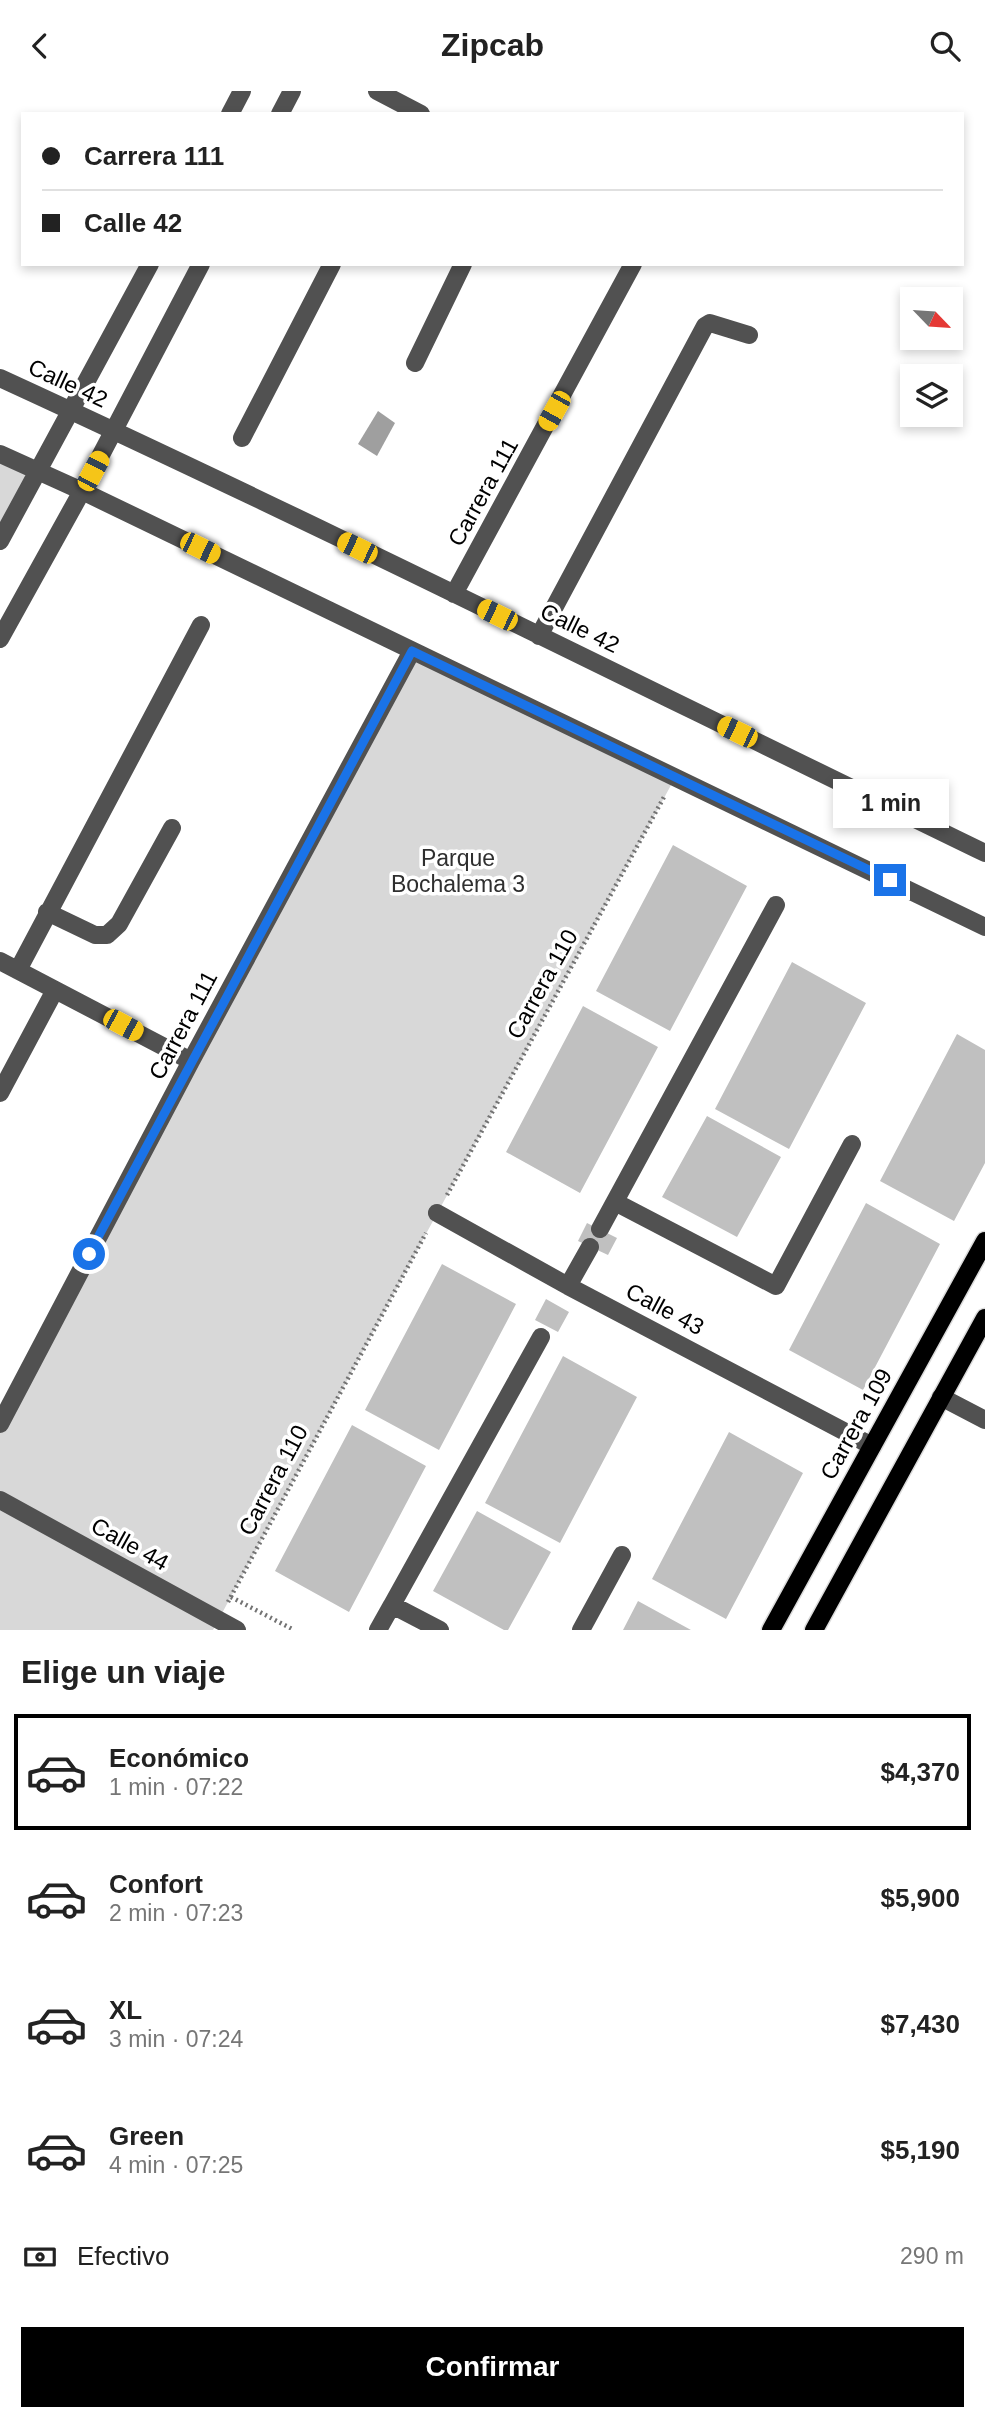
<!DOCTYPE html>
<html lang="es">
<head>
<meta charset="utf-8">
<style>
	body { margin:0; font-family:Arial,sans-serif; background:#f2f2f2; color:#222; height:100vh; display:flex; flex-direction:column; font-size:26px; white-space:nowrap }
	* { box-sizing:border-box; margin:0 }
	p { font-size:23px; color:#767676 }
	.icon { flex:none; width:38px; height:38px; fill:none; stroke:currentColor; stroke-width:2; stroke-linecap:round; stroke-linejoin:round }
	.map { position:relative; height:1539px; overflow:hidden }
	.sheet { display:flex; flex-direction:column; background:#fff; flex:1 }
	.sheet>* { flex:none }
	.guide { position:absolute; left:21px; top:21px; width:943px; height:154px; border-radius:0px; box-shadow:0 4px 10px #0003; display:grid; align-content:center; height:154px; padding:0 21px; background:#fff }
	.needle { width:46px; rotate:115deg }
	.controls { position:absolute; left:900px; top:196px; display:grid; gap:14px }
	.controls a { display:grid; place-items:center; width:63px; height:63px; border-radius:0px; background:#fff; box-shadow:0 4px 10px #0003; font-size:35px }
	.end { position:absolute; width:32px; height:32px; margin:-16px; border:9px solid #1a73e8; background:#fff; box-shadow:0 0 0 4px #fff }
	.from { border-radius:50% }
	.bubble { position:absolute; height:49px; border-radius:0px; background:#fff; box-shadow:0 4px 10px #0003; font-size:23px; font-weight:600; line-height:49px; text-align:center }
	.car { position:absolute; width:21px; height:42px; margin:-21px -10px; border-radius:9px; box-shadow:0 0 5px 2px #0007; background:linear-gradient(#f5c518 24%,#345 0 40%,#f5c518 0 76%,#345 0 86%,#f5c518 0) }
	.guide b { display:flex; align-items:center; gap:24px; height:66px; font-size:26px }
	.guide b+b { border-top:2px solid #e0e0e0 }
	.guide i { width:18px; height:18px; background:#222 }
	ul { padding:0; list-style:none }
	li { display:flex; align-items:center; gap:21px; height:116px; margin:0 14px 10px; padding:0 7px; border:4px solid transparent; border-radius:0px }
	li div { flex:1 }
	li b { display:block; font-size:26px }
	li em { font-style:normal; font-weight:600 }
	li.on { border-color:#000 }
	li>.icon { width:63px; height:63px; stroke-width:1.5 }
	h2 { padding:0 21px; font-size:32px; line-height:84px }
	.pay { display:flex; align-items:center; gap:18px; height:77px; padding:0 21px; font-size:26px }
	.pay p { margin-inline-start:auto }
	.button { display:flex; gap:14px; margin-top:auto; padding:14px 21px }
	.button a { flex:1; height:80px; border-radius:0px; background:#000; color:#fff; font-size:28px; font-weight:600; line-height:80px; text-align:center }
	header { display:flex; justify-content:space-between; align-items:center; height:91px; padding:0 21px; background:#fff; font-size:32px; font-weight:600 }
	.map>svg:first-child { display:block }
	.green { fill:#d8d8d8 }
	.water { fill:#9f9f9f }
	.building { fill:#c0c0c0 }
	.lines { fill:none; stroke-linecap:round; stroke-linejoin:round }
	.major-casing { stroke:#dbdbdb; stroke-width:21 }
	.path { stroke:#737373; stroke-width:4.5; stroke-dasharray:2 3.5; stroke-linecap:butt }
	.minor { stroke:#515151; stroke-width:18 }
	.major { stroke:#000; stroke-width:18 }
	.route { stroke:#1a73e8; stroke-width:9 }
	.labels { text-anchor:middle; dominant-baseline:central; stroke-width:7; stroke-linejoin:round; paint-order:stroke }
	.street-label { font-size:23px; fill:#000; stroke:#fff }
	.park-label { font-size:23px; fill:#2f2f2f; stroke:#fff }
</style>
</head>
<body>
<header><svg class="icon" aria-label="back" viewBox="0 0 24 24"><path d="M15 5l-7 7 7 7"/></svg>Zipcab<svg class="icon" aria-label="search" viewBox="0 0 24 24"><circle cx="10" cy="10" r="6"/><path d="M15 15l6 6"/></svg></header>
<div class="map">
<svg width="985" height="1539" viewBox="0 0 985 1539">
	<rect width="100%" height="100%" fill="#fff"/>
	<path class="green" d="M0,363L38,380L0,450Z
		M412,560L676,685L427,1141L213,1539H0V1333Z"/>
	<path class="water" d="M378,320L395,332L377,365L358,353Z"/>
	<path class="building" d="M673,754L747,795L670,940L596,900Z
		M792,871L866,912L789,1058L715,1018Z
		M583,915L658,956L580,1102L506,1061Z
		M957,943L985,959V1072L954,1130L880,1090Z
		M707,1025L781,1066L737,1146L662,1106Z
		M866,1112L940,1153L863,1299L789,1259Z
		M587,1132L617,1147L608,1164L578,1150Z
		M442,1173L516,1213L439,1359L365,1319Z
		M546,1208L569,1221L558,1241L535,1229Z
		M563,1265L637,1306L560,1452L485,1412Z
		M352,1334L426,1375L349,1521L275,1480Z
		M729,1341L803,1382L726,1528L652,1488Z
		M477,1420L551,1461L508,1539H504L433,1500Z
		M638,1510L691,1539H623Z"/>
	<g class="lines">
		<defs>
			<path id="major" d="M771,1539L985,1150
				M814,1539L985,1227"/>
		</defs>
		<use href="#major" class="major-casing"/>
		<path class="path" d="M447,1104L664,706
			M231,1506L294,1539
			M228,1511L426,1142"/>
		<path class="minor" d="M377,0L421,23
			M230,23L242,0
			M280,23L292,0
			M415,272L463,173
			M0,287C331,439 657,603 985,762
			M242,347L332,173
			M0,363L82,400L985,836
			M0,450L150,173
			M454,503L633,173
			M539,545L705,235L710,232L749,244
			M0,548L82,400L201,173
			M47,821L95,844H107L119,833L172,737
			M0,870L191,970
			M18,879L201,534
			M0,1002L55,899
			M615,1111L776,1195L852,1053
			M437,1122L568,1195L872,1355
			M600,1138L776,814
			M568,1195L590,1156
			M941,1306L985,1329
			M0,1333L191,970L412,560
			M0,1409L237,1539
			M378,1539L392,1514
			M440,1539L392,1514L541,1246
			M581,1539L622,1464"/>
		<use href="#major" class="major"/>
	</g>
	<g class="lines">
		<path class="route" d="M89,1163L412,560L890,789"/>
	</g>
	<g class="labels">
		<g class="street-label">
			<text transform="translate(68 292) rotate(25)">Calle 42</text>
			<text transform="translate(483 401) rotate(-61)">Carrera 111</text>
			<text transform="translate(580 537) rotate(26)">Calle 42</text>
			<text transform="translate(542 893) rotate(-61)">Carrera 110</text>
			<text transform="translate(183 934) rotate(-62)">Carrera 111</text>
			<text transform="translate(665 1218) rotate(28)">Calle 43</text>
			<text transform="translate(856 1333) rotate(-61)">Carrera 109</text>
			<text transform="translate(273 1389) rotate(-62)">Carrera 110</text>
			<text transform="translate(130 1453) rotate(29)">Calle 44</text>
		</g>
		<g class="park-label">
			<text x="458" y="767">Parque<tspan x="458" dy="26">Bochalema 3</tspan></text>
		</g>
	</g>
</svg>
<div class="controls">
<a><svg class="needle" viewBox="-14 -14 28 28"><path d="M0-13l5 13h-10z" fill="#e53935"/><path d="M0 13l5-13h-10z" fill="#767676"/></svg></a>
<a><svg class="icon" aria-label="layers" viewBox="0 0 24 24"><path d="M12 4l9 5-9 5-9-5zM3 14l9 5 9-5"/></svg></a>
</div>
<i class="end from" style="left:89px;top:1163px"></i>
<i class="end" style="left:890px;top:789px"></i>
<div class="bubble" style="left:833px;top:688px;width:116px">1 min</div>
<i class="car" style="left:554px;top:320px;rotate:209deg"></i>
<i class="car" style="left:93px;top:380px;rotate:28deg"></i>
<i class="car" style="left:200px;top:457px;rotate:116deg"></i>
<i class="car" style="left:357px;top:457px;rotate:296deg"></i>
<i class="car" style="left:497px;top:524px;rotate:296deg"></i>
<i class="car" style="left:737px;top:641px;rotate:296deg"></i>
<i class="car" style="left:123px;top:934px;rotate:118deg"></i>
<div class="guide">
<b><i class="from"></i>Carrera 111</b>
<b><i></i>Calle 42</b>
</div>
</div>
<section class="sheet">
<h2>Elige un viaje</h2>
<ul>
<li class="on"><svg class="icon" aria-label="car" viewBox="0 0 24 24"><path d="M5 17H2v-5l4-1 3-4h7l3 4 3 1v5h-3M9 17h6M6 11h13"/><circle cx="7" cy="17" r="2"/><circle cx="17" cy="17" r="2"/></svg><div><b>Económico</b><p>1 min · 07:22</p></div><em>$4,370</em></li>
<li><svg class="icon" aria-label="car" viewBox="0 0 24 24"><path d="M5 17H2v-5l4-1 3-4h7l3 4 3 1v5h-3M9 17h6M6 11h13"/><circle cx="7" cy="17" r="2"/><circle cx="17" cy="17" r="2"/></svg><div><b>Confort</b><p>2 min · 07:23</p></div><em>$5,900</em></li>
<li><svg class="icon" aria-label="car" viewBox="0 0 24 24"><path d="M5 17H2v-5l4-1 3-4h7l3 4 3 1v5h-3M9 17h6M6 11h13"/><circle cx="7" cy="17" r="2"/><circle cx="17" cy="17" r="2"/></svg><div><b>XL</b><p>3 min · 07:24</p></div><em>$7,430</em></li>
<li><svg class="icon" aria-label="car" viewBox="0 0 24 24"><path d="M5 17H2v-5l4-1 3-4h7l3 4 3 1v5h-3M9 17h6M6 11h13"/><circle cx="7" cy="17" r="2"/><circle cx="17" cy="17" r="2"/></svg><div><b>Green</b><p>4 min · 07:25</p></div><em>$5,190</em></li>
</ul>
<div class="pay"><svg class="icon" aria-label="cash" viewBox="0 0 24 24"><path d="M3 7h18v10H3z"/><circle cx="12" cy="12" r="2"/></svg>Efectivo<p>290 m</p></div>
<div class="button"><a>Confirmar</a></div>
</section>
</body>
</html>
